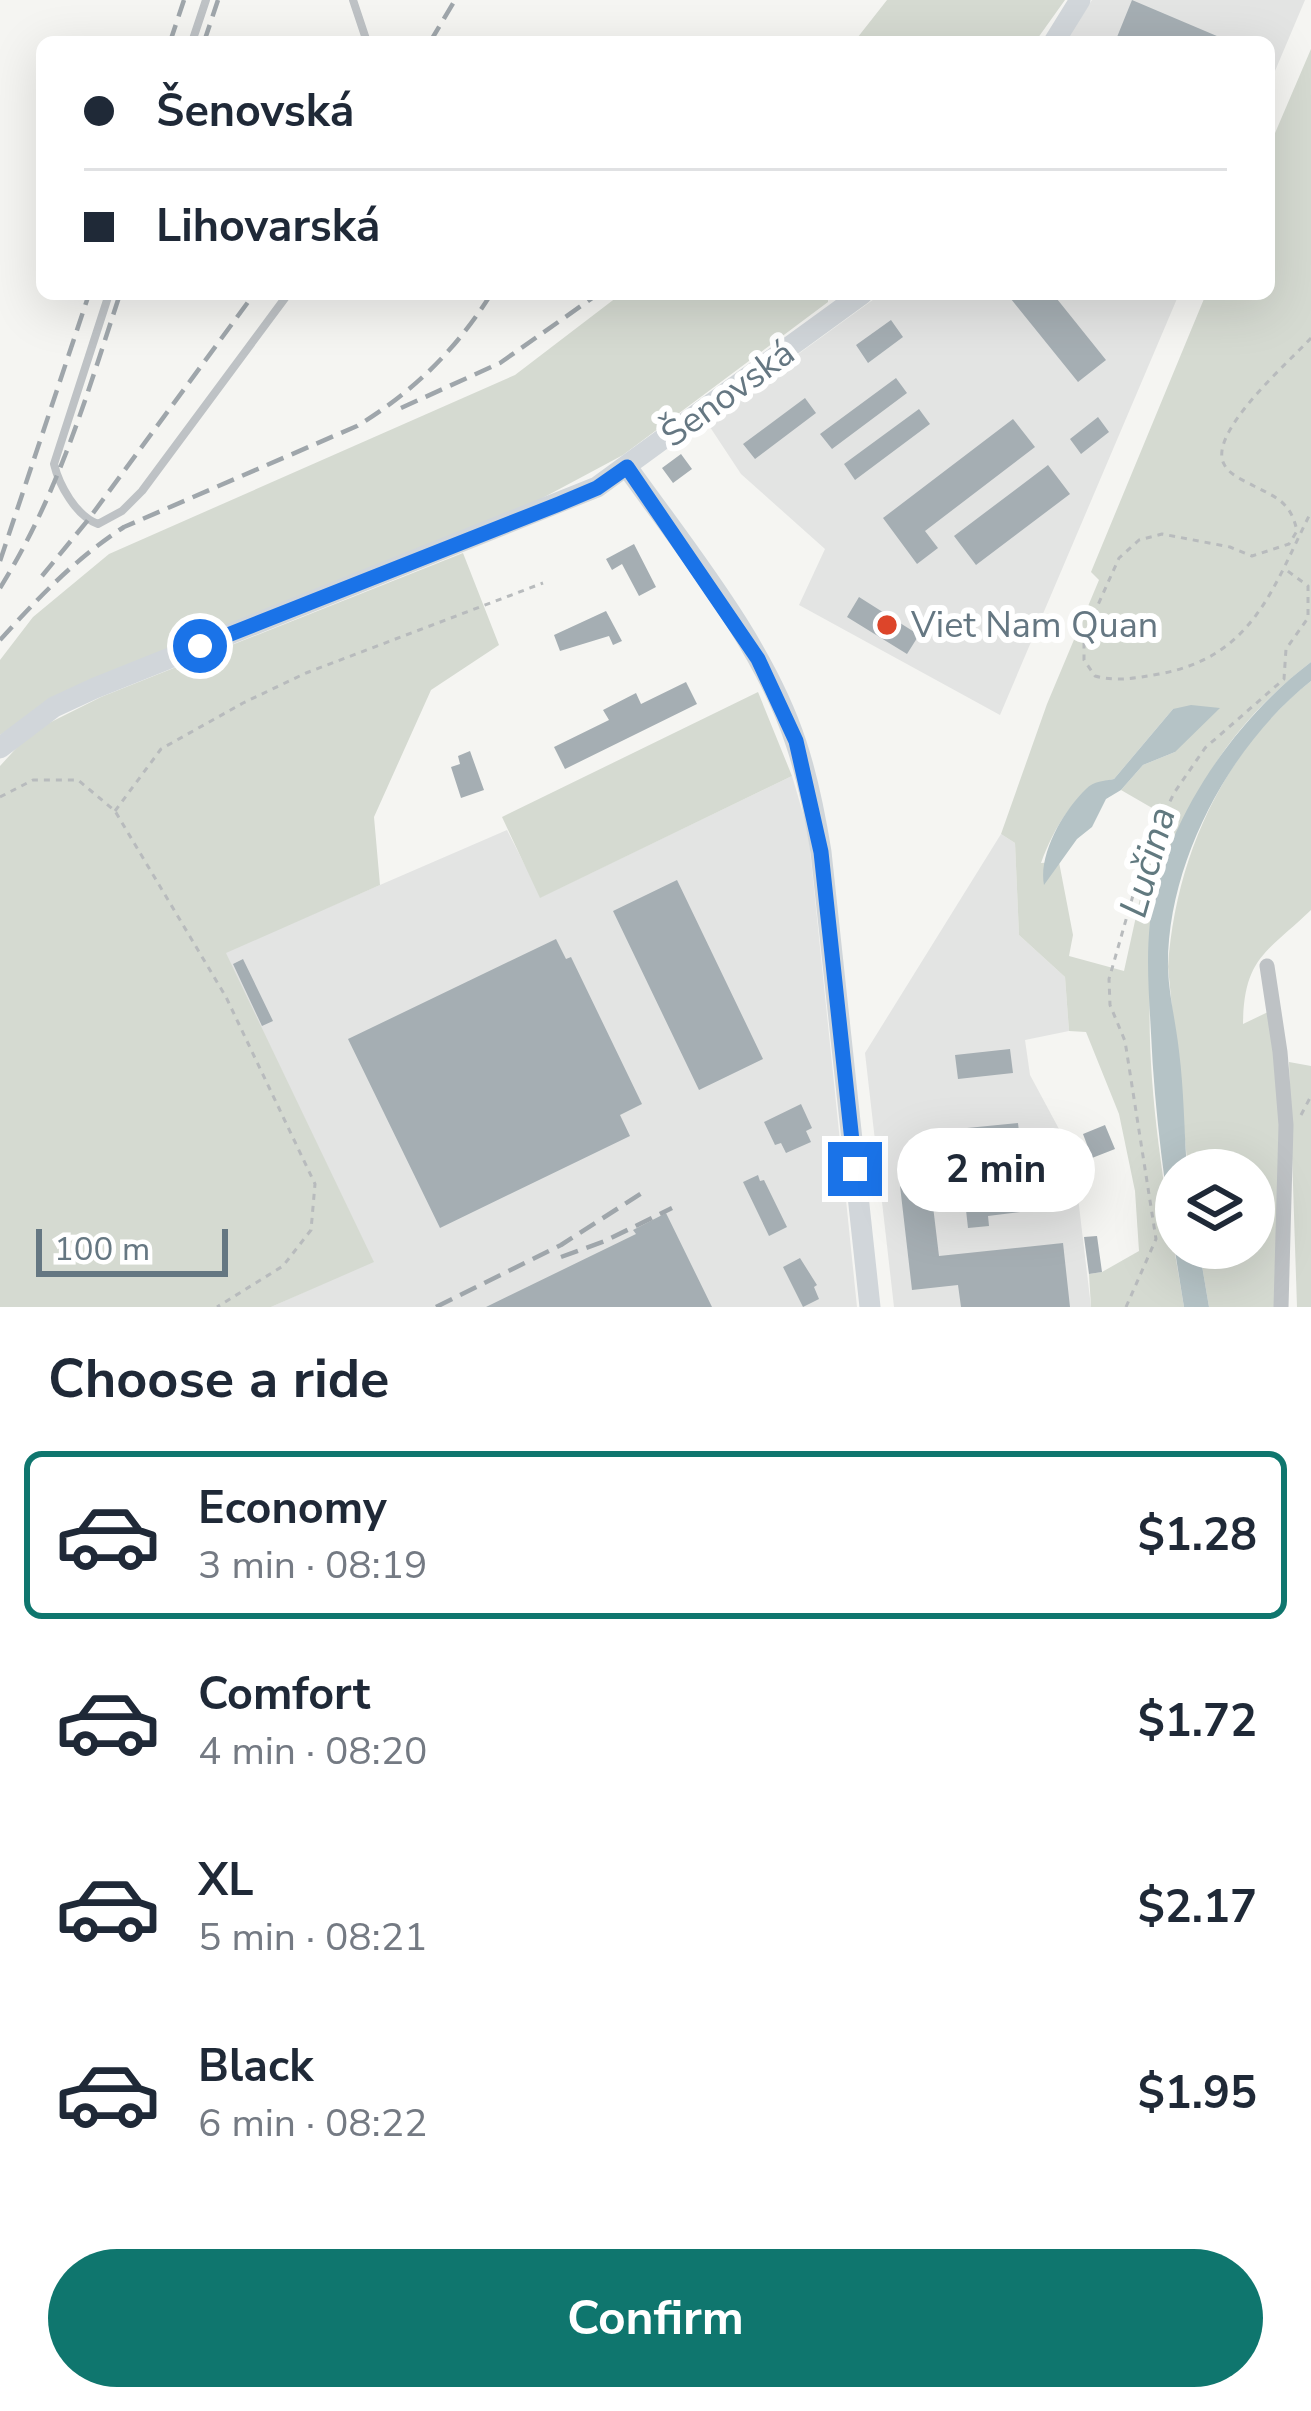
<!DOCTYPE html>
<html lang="en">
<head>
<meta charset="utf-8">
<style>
	body { margin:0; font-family:"Nunito Sans",sans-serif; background:#f6f6f7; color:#1f2937; height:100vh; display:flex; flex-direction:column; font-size:45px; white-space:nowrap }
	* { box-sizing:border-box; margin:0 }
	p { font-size:39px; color:#747a83 }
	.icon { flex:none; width:66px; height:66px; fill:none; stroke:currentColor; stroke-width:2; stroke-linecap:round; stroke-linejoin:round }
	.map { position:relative; height:1307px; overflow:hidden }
	.details { display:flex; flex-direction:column; background:#fff; flex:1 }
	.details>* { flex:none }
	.guide { position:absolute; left:36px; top:36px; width:1239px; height:264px; border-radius:18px; box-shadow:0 12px 48px #0002; display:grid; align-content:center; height:264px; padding:0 48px; background:#fff }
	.buttons { position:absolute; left:1155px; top:1149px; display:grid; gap:24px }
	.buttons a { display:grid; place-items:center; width:120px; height:120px; border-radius:50%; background:#fff; box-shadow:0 12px 48px #0002; font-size:60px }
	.scale { position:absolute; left:36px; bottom:30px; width:192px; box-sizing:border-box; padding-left:12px; border:6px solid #657782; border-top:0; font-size:33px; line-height:42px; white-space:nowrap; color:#657782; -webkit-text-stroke:9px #fff; paint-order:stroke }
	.end { position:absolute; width:54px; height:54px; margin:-27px; border:15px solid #1a73e8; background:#fff; box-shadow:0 0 0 6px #fff }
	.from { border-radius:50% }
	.bubble { position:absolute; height:84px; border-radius:42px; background:#fff; box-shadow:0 12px 48px #0002; font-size:39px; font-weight:700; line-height:84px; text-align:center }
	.guide b { display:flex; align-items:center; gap:42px; height:114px; font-size:45px }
	.guide b+b { border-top:3px solid #e0e1e3 }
	.guide i { width:30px; height:30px; background:#1f2937 }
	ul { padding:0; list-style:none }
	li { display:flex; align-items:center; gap:36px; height:168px; margin:0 24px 18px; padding:0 24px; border:6px solid transparent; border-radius:18px }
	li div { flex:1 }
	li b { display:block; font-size:45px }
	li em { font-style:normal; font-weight:700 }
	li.on { border-color:#0f766e }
	li>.icon { width:108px; height:108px; stroke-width:1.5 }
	h2 { padding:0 48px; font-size:54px; line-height:144px }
	.button { display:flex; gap:24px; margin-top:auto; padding:24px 48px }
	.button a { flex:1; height:138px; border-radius:72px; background:#0f766e; color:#fff; font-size:48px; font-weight:700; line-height:138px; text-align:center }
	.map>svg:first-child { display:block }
	.built { fill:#e3e4e3 }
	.green { fill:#d5dad1; fill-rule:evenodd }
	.water { fill:#b5c3c6 }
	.building { fill:#a5aeb3 }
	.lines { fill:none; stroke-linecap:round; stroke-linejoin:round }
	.path { stroke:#b8bbbd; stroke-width:3; stroke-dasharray:6 6; stroke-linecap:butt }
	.lane { stroke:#bec2c5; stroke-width:8 }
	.street { stroke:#bec2c5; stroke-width:15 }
	.secondary { stroke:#d1d6da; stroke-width:21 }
	.rail { stroke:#9fa6ab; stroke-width:4.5; stroke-dasharray:18 9; stroke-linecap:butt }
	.route { stroke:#1a73e8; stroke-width:15 }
	.poi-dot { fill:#dd452a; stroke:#fff; stroke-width:4.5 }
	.labels { text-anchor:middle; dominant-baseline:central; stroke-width:12; stroke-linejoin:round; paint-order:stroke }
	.street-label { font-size:36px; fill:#657782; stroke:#fff }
	.poi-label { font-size:36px; fill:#657782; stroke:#fff; text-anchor:start }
	.water-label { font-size:39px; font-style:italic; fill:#61797f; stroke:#fff }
</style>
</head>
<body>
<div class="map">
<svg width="1311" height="1307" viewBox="0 0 1311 1307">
	<rect width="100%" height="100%" fill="#f5f5f2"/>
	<path class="built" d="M1092,0H1305L1269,85V42H1065Z
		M881,294H1179L1000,715L799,605L825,549L741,474L706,421Z
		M792,776L808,830L857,1307H271L373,1261L225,952L507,830L541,897Z
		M1001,834L1015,843L1019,935L1065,977L1069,1031L1025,1040L1030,1075L1073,1155L1091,1307H894L865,1053Z"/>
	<path class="green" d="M887,0H1065L1035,42H854Z
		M1311,49V662C1095,828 1145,1073 1184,1307H1091L1089,1274L1102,1272L1139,1251L1135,1191L1119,1114L1086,1032L1069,1031L1065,977L1019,935L1015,843L1001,834L1047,704L1099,580L1091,572L1206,294H1269V147ZM1173,709L1175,752L1143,765L1121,790L1159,812L1124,971L1069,956L1073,935L1059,862L1041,863C1053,830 1077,785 1114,779Z
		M621,294H828V302L623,455L522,509L58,699L0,735V660L33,617L109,554L515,375Z
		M463,553L499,645L431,690L374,817L380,885L226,953L374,1262L271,1307H0V766L31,732L101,697Z
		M1311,681V910C1266,953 1244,958 1243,1024L1268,1012L1281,1108L1277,1307H1209L1199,1248H1254V1170H1188L1168,967C1175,858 1224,749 1311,681Z
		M758,692L792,776L540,898L502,817Z
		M1289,1062L1311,1066V1307H1297Z"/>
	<path class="water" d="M1311,662V681C1230,745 1166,864 1168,969C1169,996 1176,1023 1179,1051C1184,1090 1184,1130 1187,1170H1176V1248H1199L1209,1307H1184C1169,1215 1155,1126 1151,1033C1149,996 1146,959 1150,922C1162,824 1234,720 1311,662Z
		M1191,705L1220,708L1175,752L1143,765L1121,790L1106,799L1092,827L1077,839L1044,885C1038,854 1064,810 1086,789C1094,781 1104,781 1114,779L1173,709Z"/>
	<path class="building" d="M1132,0L1231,42H1115Z
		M1007,294H1053L1106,360L1078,382Z
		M891,320L903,337L868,363L856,345Z
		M896,378L907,393L832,449L820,434Z
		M805,398L816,413L755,459L743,444Z
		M919,409L930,424L855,480L844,464Z
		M1098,417L1109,432L1081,454L1070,439Z
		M1013,419L1035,447L925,531L938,548L917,564L883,518Z
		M681,454L692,469L673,483L662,468Z
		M1048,465L1070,494L976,565L954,536Z
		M634,544L656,587L639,596L622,564L612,570L606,559Z
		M859,597L919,635L907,654L847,617Z
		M606,611L622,641L613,645L609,636L560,651L554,635Z
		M686,682L697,704L565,769L554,747L609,720L603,710L636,693L641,704Z
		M470,751L484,790L461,798L451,767L460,764L458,756Z
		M677,880L763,1059L699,1090L613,911Z
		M556,939L566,959L571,957L642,1104L620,1115L630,1136L440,1228L348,1039Z
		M243,959L273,1021L262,1026L233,964Z
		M1010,1049L1013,1073L958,1079L955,1055Z
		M801,1104L812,1128L806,1131L811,1142L786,1153L781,1143L775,1145L764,1122Z
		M1018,1123L1028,1211L988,1216L989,1226L968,1228L957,1129Z
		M1105,1125L1115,1149L1092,1158L1083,1134Z
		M929,1173L939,1256L1063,1243L1070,1307H961L958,1285L912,1290L899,1177Z
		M758,1175L760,1181L764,1180L787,1227L769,1236L743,1182Z
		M666,1213L712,1307H486L636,1234L633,1230Z
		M1097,1236L1102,1272L1089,1274L1084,1237Z
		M800,1258L817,1285L814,1287L819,1299L803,1307L783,1267Z"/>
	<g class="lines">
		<path class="path" d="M1311,338C1290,361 1207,433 1224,464C1229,475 1245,481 1254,486C1278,498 1291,503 1297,531L1289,544L1252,556L1230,547L1162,534L1139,540L1119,558L1084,636V660L1095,676C1118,682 1136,678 1159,674C1254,657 1273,587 1311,512
			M0,797L33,780H78L115,811L226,997L315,1184L311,1230L283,1266L217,1307
			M115,811L161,749L243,703L306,673L543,583
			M1301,1115L1311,1096
			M1126,1307L1156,1239L1125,1041L1110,1005L1109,979L1144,857L1174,793L1205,748L1284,679L1286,649L1308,618V586L1285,569"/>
		<path class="lane" d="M353,0L367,42
			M192,42L206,0
			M109,294L54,464C59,485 76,516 98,524L122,511L142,491L288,294"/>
		<path class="street" d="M1267,966L1280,1052L1286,1125L1281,1307"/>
		<path class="secondary" d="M1054,42L1080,0
			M627,467C687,551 764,645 796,743C808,779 815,815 821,852L870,1307
			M0,748L54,707L95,688L597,487L862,294"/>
		<path class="rail" d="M170,42L184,0
			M204,42L218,0
			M430,42L455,0
			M401,408L500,363L598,294
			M0,561L89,294
			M42,576L88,520L254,294
			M0,588C59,493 85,400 120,294
			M0,640C38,598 76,558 124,527L357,426C413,392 456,350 491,294
			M561,1257L605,1241L672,1208
			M436,1307L561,1245L645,1191"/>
	</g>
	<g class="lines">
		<path class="route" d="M200,646L559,504L597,488L627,467L758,659L796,741L821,852L855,1169"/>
	</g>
	<circle class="poi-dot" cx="887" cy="625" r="12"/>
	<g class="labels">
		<g class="street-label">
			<text transform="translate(728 394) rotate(-36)">Šenovská</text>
		</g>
		<g class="poi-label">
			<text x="911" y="625">Viet Nam Quan</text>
		</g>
		<g class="water-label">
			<text transform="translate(1148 862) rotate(-74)">Lučina</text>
		</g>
	</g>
</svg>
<div class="buttons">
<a><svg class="icon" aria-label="layers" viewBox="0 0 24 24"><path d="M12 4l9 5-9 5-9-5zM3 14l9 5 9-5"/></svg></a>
</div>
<div class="scale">100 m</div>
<i class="end from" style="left:200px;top:646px"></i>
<i class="end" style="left:855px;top:1169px"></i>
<div class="bubble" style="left:897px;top:1128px;width:198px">2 min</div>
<div class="guide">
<b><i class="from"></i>Šenovská</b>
<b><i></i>Lihovarská</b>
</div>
</div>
<section class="details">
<h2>Choose a ride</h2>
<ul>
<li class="on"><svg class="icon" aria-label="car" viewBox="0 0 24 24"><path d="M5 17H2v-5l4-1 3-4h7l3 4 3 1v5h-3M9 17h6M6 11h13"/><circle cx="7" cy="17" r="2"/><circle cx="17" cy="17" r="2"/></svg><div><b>Economy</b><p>3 min · 08:19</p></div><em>$1.28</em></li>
<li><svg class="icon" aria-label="car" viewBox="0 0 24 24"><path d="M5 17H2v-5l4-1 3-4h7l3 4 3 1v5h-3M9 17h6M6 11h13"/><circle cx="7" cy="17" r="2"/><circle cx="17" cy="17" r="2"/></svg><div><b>Comfort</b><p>4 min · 08:20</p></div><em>$1.72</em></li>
<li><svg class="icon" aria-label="car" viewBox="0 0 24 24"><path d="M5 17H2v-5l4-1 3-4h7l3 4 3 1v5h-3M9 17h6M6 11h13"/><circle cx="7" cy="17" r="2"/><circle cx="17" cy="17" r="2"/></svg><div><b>XL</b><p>5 min · 08:21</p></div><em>$2.17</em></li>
<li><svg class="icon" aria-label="car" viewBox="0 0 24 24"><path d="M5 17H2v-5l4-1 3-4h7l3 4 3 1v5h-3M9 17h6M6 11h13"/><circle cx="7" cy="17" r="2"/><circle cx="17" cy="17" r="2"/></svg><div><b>Black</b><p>6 min · 08:22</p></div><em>$1.95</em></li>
</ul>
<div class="button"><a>Confirm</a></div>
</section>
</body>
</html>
